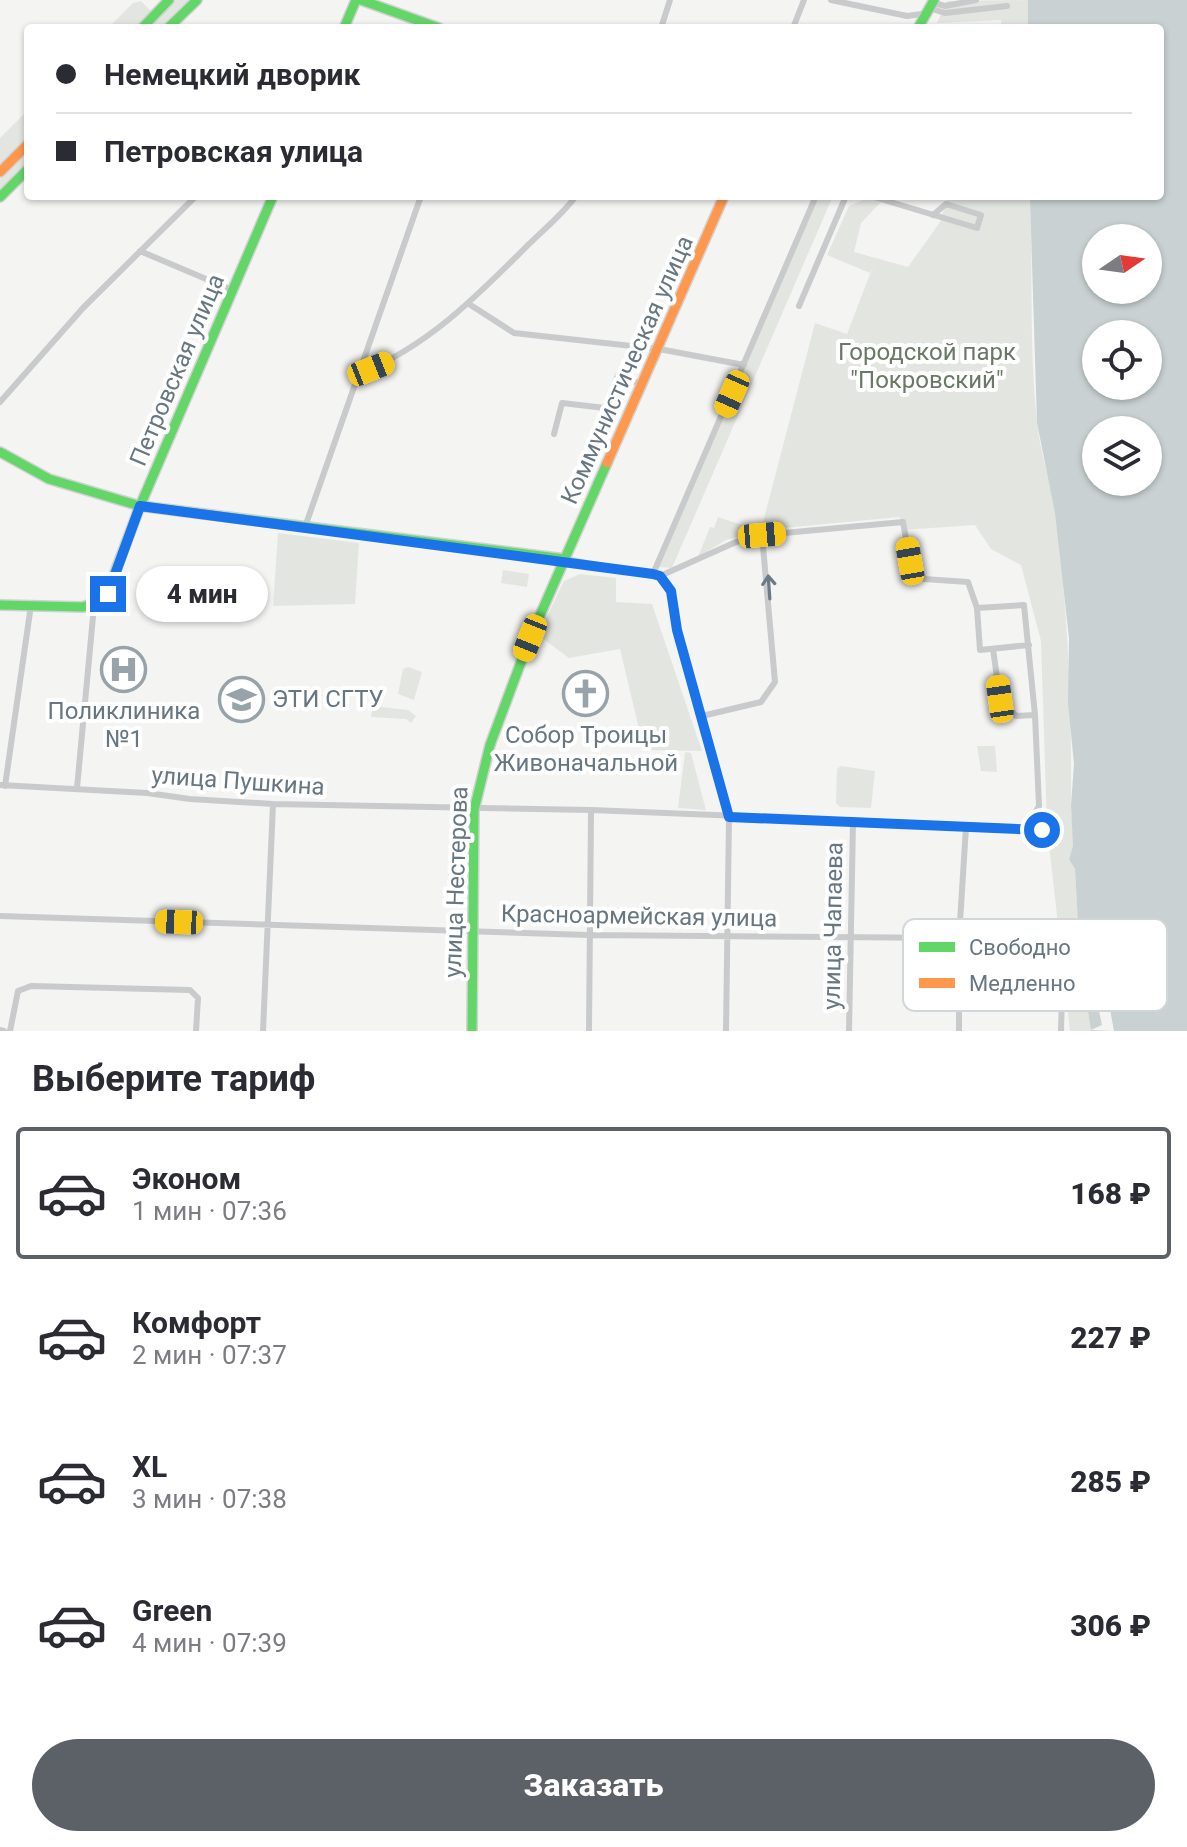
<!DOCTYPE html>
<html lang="ru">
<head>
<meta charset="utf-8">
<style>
	body { margin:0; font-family:Roboto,sans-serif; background:#f2f2f3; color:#2b2b33; height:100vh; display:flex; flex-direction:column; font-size:30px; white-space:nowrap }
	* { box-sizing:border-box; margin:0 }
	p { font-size:26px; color:#7c7c81 }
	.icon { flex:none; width:44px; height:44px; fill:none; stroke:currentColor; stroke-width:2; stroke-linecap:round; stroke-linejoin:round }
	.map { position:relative; height:1031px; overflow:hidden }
	.panel { display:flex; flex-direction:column; background:#fff; flex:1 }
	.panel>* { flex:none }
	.guide { position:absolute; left:24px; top:24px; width:1140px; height:176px; border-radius:8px; box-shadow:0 2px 6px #0004; display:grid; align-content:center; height:176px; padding:0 32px; background:#fff }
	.needle { width:52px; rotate:77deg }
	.tools { position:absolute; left:1082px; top:224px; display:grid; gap:16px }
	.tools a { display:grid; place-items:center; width:80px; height:80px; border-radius:50%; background:#fff; box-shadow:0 2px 6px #0004; font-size:40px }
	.end { position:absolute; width:36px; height:36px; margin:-18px; border:10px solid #1a73e8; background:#fff; box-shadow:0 0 0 4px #fff }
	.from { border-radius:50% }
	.bubble { position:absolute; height:56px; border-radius:28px; background:#fff; box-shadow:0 2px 6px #0004; font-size:26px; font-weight:800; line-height:56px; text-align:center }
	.car { position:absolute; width:24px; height:48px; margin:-24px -12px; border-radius:10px; box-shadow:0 0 6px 2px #0007; background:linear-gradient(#f5c518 24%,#345 0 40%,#f5c518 0 76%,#345 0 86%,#f5c518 0) }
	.guide b { display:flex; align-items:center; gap:28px; height:76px; font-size:30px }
	.guide b+b { border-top:2px solid #e1e1e2 }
	.guide i { width:20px; height:20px; background:#2b2b33 }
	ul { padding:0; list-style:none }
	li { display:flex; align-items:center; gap:24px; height:132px; margin:0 16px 12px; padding:0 16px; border:4px solid transparent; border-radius:8px }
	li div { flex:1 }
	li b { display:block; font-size:30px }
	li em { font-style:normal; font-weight:800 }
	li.current { border-color:#5c6168 }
	li>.icon { width:72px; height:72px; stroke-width:1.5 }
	h2 { padding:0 32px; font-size:36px; line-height:96px }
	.action { display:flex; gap:16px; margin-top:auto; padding:16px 32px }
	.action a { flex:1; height:92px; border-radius:48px; background:#5c6168; color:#fff; font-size:32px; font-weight:800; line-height:92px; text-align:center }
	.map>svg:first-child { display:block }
	.green { fill:#e3e6e0 }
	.water { fill:#c9d1d3; fill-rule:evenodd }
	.pier { fill:#f4f4f3 }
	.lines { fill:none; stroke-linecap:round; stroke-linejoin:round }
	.fast-casing { stroke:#d0d1d1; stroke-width:12 }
	.slow-casing { stroke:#d0d1d1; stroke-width:12 }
	.street { stroke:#c9cacb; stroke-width:6 }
	.fast { stroke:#63d668; stroke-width:9 }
	.slow { stroke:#ff974d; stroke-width:9 }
	.oneway { stroke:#6c7a85 }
	.route { stroke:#1a73e8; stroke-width:10 }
	.labels { text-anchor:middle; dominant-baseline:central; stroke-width:8; stroke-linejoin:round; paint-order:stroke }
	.park-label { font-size:24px; fill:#6a7865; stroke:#fff }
	.street-label { font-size:24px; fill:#677681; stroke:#fff }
	.poi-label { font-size:24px; fill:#677681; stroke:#fff }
	.key { fill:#fff; stroke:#d1d6d9; stroke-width:2 }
	.key-label { font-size:22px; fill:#677681 }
</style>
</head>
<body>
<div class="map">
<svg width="1187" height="1031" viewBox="0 0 1187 1031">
	<rect width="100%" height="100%" fill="#f4f4f3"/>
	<path class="green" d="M176,0H191L163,28H148Z
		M1028,0V28H1002L1001,20L937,23L947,1Z
		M141,1L151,11L134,28H108L133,3Z
		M28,110V137L0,166V138Z
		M28,151V164L0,192V179Z
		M819,196H833L672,568L659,567Z
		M948,196H1030C1033,270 1029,348 1037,422C1040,454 1052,485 1056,518C1068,612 1072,708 1071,803C1070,820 1079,842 1069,857L1075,869L1080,961L1091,1031H1070L1047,827L1041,641L1021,565L991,549L975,525L902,530L900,517L761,530L815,323L847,334L875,261L870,273L827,255L849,206L870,197L882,201L861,223L854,252L908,267L940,222Z
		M718,517L760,531L726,540L698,557L710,527L714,528Z
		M278,533L359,543L355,604L273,606Z
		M503,570L529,574L527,587L501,583Z
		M580,574L616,578V602L652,604L702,751L644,750L620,649L569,658L538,635L564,581Z
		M408,667L422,672L414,700L398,694L403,669Z
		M373,706L408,710L416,716L411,723L406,719L371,717Z
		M977,746H995L997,772L981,771Z
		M685,752L691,753L706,810L678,808Z
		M841,766L875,771L871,808L840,807L836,803L837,769Z"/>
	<path class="water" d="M1028,0H1187V1031H1091L1080,961L1075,869L1069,859L1073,846L1071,805L1074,764L1068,703L1069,638L1055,513L1037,423L1030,199V196H1160V28H1028ZM1096,238H1148V290H1096ZM1096,334H1148V386H1096ZM1096,430H1148V482H1096Z"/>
	<path class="pier" d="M1109,1004L1114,1031L1091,1030L1102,1025L1098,1006Z"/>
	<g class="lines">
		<defs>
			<path id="fast" d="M361,0L439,28
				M142,28L169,0
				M168,28L197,0
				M344,28L356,0
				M918,28L934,0
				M0,197L28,169
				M0,452L49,479L140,506L565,559
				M0,605L83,607L105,599L140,506L273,196
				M472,1031L474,810L490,745L530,638L607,463"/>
			<path id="slow" d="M0,172L28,144
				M607,463L724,196"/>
		</defs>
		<use href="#fast" class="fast-casing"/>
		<use href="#slow" class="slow-casing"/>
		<path class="street" d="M831,0L907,16L929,13
			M934,3L945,6L976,0
			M932,9L945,13L1007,6
			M661,28L670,0
			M793,28L804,0
			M872,196L874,197L977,228L981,215L946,204L933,215
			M140,251L232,290
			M469,304L514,333L659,349L744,365
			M799,306L846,196
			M359,374C426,347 473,300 524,249C542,231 562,215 576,196
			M0,402L83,308L196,196
			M554,434L562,403L605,408L618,375L643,385
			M305,527L421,196
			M565,559L660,576L736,542L762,535L903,522L910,561L916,562L924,579L968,582L977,608L1024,605L1035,715L1039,806L1025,829
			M653,574L816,196
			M660,576L671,591L677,630L729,817L726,1031
			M977,608L980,650L1029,645
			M993,649L1000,699L1016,716L1035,715
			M702,716L761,702L775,682L762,535
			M0,785L147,793L190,799L273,804L591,810L1054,829
			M5,786L31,605
			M77,788L94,606
			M0,916L588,935L959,938L1036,945
			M0,1030L4,1031
			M10,1031L18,991L31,986L190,990L198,998L196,1031
			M263,1031L273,804
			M589,1031L591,810
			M849,1031L853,822
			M959,1031V938L966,827
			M1061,1031L1062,995L1048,981V956L1036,945L1062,947"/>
		<use href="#fast" class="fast"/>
		<use href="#slow" class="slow"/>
	</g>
	<defs><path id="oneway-shaft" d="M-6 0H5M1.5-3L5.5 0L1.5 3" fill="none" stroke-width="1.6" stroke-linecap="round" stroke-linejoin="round" transform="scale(2)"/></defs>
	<use class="oneway" href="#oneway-shaft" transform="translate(769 587) rotate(-94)"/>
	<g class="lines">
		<path class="route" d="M108,594L140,506L653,574L660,576L671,591L677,630L729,817L1042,830"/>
	</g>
	<defs>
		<symbol id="hospital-ring" viewBox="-11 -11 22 22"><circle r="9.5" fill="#fff" stroke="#98a2a9" stroke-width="1.5"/><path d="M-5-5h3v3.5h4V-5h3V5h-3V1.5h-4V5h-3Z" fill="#98a2a9"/></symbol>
		<symbol id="church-ring" viewBox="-11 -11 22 22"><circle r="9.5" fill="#fff" stroke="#98a2a9" stroke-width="1.5"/><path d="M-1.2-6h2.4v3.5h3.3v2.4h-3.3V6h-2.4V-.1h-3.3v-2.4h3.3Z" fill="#98a2a9"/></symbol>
		<symbol id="university-ring" viewBox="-11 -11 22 22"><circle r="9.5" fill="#fff" stroke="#98a2a9" stroke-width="1.5"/><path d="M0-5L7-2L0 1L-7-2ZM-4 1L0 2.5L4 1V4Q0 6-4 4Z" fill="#98a2a9"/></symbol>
	</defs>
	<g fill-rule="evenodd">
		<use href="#hospital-ring" x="98" y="644" width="51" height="51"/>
		<use href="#church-ring" x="560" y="668" width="51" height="51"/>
		<use href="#university-ring" x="216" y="674" width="51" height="51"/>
	</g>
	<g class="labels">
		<g class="park-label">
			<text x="927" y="352">Городской парк<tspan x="927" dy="28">"Покровский"</tspan></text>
		</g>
		<g class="street-label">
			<text transform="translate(177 370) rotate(-67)">Петровская улица</text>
			<text transform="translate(627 370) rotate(-66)">Коммунистическая улица</text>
			<text transform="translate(238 781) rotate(4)">улица Пушкина</text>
			<text transform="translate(456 882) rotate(-88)">улица Нестерова</text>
			<text transform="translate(639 916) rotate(1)">Красноармейская улица</text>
			<text transform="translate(833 926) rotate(-89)">улица Чапаева</text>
		</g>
		<g class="poi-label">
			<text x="272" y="699" text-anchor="start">ЭТИ СГТУ</text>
			<text x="124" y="711">Поликлиника<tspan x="124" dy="28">№1</tspan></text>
			<text x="586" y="735">Собор Троицы<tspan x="586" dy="28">Живоначальной</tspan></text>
		</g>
	</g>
	<rect x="903" y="919" width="264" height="92" rx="12" class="key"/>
	<rect x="919" y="942" width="36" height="10" fill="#63d668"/>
	<rect x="919" y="978" width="36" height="10" fill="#ff974d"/>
	<g class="key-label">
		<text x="969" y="955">Свободно</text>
		<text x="969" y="991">Медленно</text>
	</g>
</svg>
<div class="tools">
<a><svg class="needle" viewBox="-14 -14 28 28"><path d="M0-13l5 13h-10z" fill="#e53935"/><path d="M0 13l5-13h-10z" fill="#7c7c81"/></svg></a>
<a><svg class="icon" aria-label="locate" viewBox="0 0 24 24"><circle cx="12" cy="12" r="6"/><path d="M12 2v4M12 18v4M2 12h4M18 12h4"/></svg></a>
<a><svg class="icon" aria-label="layers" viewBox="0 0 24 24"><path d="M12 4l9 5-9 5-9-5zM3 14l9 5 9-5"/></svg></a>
</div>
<i class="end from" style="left:1042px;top:830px"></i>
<i class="end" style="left:108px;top:594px"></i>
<div class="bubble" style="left:136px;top:566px;width:132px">4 мин</div>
<i class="car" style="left:371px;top:369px;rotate:68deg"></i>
<i class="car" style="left:732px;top:394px;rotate:204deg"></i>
<i class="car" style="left:762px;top:535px;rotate:85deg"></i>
<i class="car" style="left:910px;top:561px;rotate:350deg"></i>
<i class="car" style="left:530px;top:638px;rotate:202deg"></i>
<i class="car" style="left:1000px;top:699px;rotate:352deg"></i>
<i class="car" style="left:179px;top:922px;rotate:272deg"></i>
<div class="guide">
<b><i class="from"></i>Немецкий дворик</b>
<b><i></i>Петровская улица</b>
</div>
</div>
<section class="panel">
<h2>Выберите тариф</h2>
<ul>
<li class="current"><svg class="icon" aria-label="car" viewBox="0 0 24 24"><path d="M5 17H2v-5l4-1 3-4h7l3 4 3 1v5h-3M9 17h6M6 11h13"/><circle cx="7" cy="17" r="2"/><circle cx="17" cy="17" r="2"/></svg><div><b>Эконом</b><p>1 мин · 07:36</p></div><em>168 ₽</em></li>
<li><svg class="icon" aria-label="car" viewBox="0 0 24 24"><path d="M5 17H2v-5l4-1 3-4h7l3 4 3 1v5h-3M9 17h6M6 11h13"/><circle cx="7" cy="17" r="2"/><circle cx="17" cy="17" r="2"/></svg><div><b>Комфорт</b><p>2 мин · 07:37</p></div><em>227 ₽</em></li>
<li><svg class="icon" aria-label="car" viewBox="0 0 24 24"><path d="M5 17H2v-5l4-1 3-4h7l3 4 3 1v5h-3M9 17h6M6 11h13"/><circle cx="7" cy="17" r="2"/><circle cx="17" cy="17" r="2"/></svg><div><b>XL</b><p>3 мин · 07:38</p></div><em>285 ₽</em></li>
<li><svg class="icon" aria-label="car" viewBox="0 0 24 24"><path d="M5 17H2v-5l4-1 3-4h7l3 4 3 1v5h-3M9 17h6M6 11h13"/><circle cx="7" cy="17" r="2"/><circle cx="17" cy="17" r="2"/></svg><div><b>Green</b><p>4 мин · 07:39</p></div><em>306 ₽</em></li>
</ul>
<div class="action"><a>Заказать</a></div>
</section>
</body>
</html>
